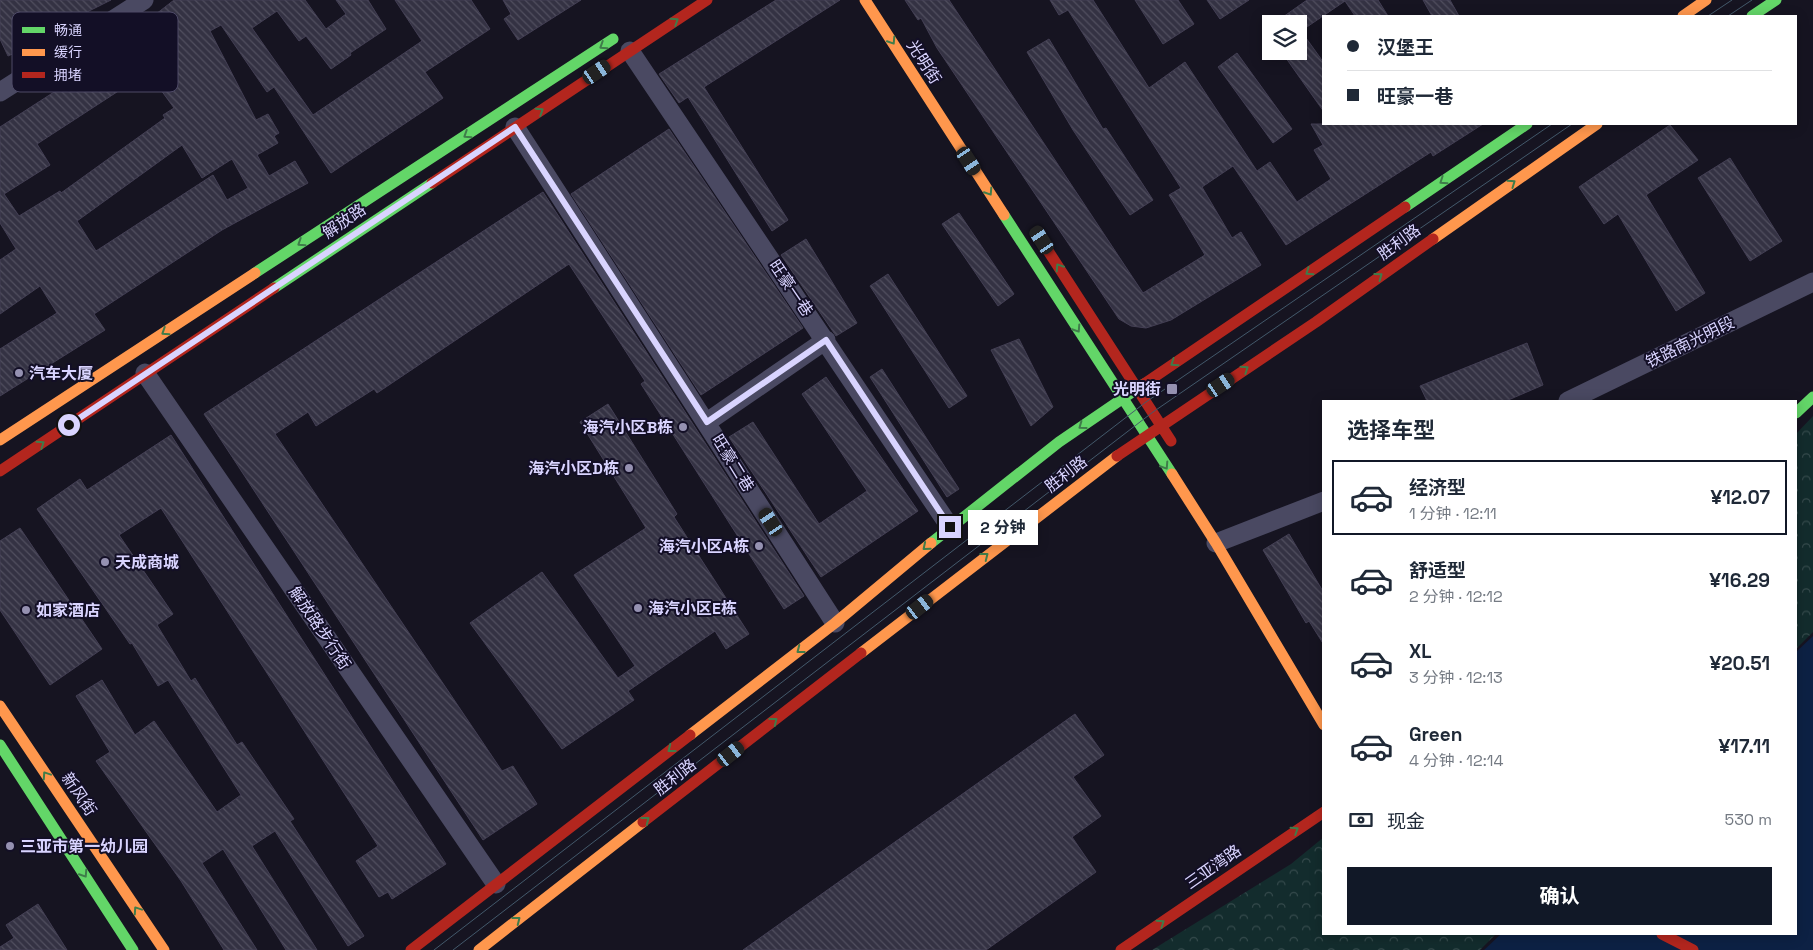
<!DOCTYPE html>
<html lang="zh">
<head>
<meta charset="utf-8">
<style>
	body { margin:0; font-family:"Space Grotesk","Noto Sans SC",sans-serif; background:#f2f2f3; color:#1f2937; height:100vh; display:flex; flex-direction:column; font-size:19px; white-space:nowrap }
	* { box-sizing:border-box; margin:0 }
	p { font-size:16px; color:#747a83 }
	.icon { flex:none; width:28px; height:28px; fill:none; stroke:currentColor; stroke-width:2; stroke-linecap:round; stroke-linejoin:round }
	.map { position:relative; flex:1; overflow:hidden }
	.details { position:absolute; left:1322px; top:400px; width:475px; height:535px; display:flex; flex-direction:column; background:#fff; border-radius:0px; box-shadow:0 2px 12px #0003 }
	.details>* { flex:none }
	.hud { position:absolute; left:1322px; top:15px; width:475px; height:110px; border-radius:0px; box-shadow:0 2px 12px #0003; display:grid; align-content:center; height:110px; padding:0 25px; background:#fff }
	.buttons { position:absolute; left:1262px; top:15px; display:grid; gap:10px }
	.buttons a { display:grid; place-items:center; width:45px; height:45px; border-radius:0px; background:#fff; box-shadow:0 2px 12px #0003; font-size:25px }
	.end { position:absolute; width:22px; height:22px; margin:-11px; border:6px solid #d9d4ff; background:#111; box-shadow:0 0 0 2px #111 }
	.from { border-radius:50% }
	.bubble { position:absolute; height:35px; border-radius:0px; background:#fff; box-shadow:0 2px 12px #0003; font-size:16px; font-weight:700; line-height:35px; text-align:center }
	.car { position:absolute; width:15px; height:30px; margin:-15px -8px; border-radius:6px; box-shadow:0 0 4px 1px #0007; background:linear-gradient(#222 24%,#8ab4d8 0 40%,#222 0 76%,#8ab4d8 0 86%,#222 0) }
	.hud b { display:flex; align-items:center; gap:18px; height:48px; font-size:19px }
	.hud b+b { border-top:1px solid #e0e1e3 }
	.hud i { width:12px; height:12px; background:#1f2937 }
	ul { padding:0; list-style:none }
	li { display:flex; align-items:center; gap:15px; height:75px; margin:0 10px 8px; padding:0 15px; border:2px solid transparent; border-radius:0px }
	li div { flex:1 }
	li b { display:block; font-size:19px }
	li em { font-style:normal; font-weight:700 }
	li.active { border-color:#111827 }
	li>.icon { width:45px; height:45px; stroke-width:1.5 }
	h2 { padding:0 25px; font-size:22px; line-height:60px }
	.pay { display:flex; align-items:center; gap:12px; height:55px; padding:0 25px; font-size:19px }
	.pay p { margin-inline-start:auto }
	.action { display:flex; gap:10px; margin-top:auto; padding:10px 25px }
	.action a { flex:1; height:58px; border-radius:0px; background:#111827; color:#fff; font-size:20px; font-weight:700; line-height:58px; text-align:center }
	.map>svg:first-child { display:block }
	.park { fill:url(#park-crowns) }
	.water { fill:#0d2144 }
	.building { fill:url(#building-back-hatch); stroke:#433f54; fill-rule:evenodd }
	.lines { fill:none; stroke-linecap:round; stroke-linejoin:round }
	.street { stroke:#4a4962; stroke-width:19 }
	.fast { stroke:#63d668; stroke-width:11 }
	.slow { stroke:#ff974d; stroke-width:11 }
	.jam { stroke:#b3261e; stroke-width:11 }
	.tram { stroke:#43596b; stroke-width:1 }
	.oneway { stroke:#3f7c4a }
	.route { stroke:#d9d4ff; stroke-width:6 }
	.poi-dot { fill:#9591b1; stroke:#130f26; stroke-width:2 }
	.labels { text-anchor:middle; dominant-baseline:central; stroke-width:4; stroke-linejoin:round; paint-order:stroke }
	.street-label { font-size:16px; fill:#d9d4ff; stroke:#130f26 }
	.poi-label { font-size:16px; font-weight:bold; fill:#d9d4ff; stroke:#130f26; text-anchor:start }
	.key { fill:#130f26; stroke:#4e4a67; stroke-width:1 }
	.key-label { font-size:14px; fill:#d9d4ff }
</style>
</head>
<body>
<div class="map">
<svg width="1813" height="950" viewBox="0 0 1813 950">
	<defs>
		<pattern id="park-crowns" width="20" height="18" patternUnits="userSpaceOnUse" patternTransform="scale(1.25)"><rect width="20" height="18" fill="#132c2d"/><path d="M2 6a3 3 0 1 1 6 0M12 15a3 3 0 1 1 6 0" fill="none" stroke="#354a4c"/></pattern>
		<pattern id="building-back-hatch" width="6" height="6" patternUnits="userSpaceOnUse" patternTransform="scale(1.25)"><rect width="6" height="6" fill="#343243"/><path d="M-1 5l2 2M0 0l6 6M5-1l2 2" fill="none" stroke="#514f5f"/></pattern>
	</defs>
	<rect width="100%" height="100%" fill="#161421"/>
	<path class="park" d="M1813,416V632L1796,649V434Z
		M1324,837V934H1496L1480,950H1152L1291,864Z"/>
	<path class="water" d="M1813,636V950H1484L1501,934H1796V652Z"/>
	<path class="building" d="M0,0H111L47,32L49,38L8,56L0,39Z
		M174,0H305L326,29L346,14L336,0H368L386,29L350,53L351,55L331,69L306,36L299,41L277,11L252,28L313,115L422,41L395,0H471L490,29L425,72L443,98L331,173L274,87L267,92L221,25L210,31L256,120L268,114L279,133L274,136L278,143L257,155L269,176L295,161L308,183L222,230L94,314L105,330L0,396V349L57,313L40,286L0,314V260L16,249L0,223V127L102,61L120,90L37,144L50,165L4,194L19,216L60,191L61,193L165,118L163,115L174,108L124,39ZM182,145L202,178L232,159L248,188L227,200L213,175L96,251L77,221Z
		M503,0H581L518,40L504,19L511,14Z
		M776,0H840L704,87L788,220L772,231L688,97L679,103L659,74Z
		M905,0H949L1143,293L1205,255L1169,195L1181,188L1068,10L1059,15L1050,0H1093L1149,88L1185,62L1257,171L1270,162L1297,202L1331,179L1314,150L1323,145L1311,124H1483L1433,156L1431,152L1286,245L1233,166L1202,187L1232,238L1241,232L1261,265L1171,320L1146,328L1131,326L1119,319L937,48L921,18L918,20Z
		M1135,0H1178L1194,24L1163,44Z
		M1207,0H1249L1220,19Z
		M1307,0H1378L1388,16H1355L1345,1L1301,31L1324,63V112L1281,51H1299V24H1273Z
		M1423,0H1450L1459,16H1432Z
		M1049,39L1103,129L1106,128L1153,200L1130,215L1073,130L1027,52Z
		M1237,53L1292,129L1273,143L1218,67Z
		M1670,125L1698,160L1646,195L1705,293L1676,311L1618,214L1604,224L1579,187Z
		M669,129L803,328L701,395L571,194Z
		M1730,158L1782,241L1750,261L1698,178Z
		M543,192L804,596L784,609L641,384L645,381L569,264L377,393L374,389L316,426L308,412L275,434L502,771L513,766L537,804L483,840L204,414Z
		M959,213L1014,294L998,306L942,224Z
		M806,239L857,323L836,336L781,255Z
		M888,274L967,396L949,408L870,286Z
		M1019,339L1053,407L1031,426L991,350Z
		M1527,343L1543,385L1506,401H1427L1420,386Z
		M882,369L959,489L947,497L870,377Z
		M826,377L918,511L821,577L729,437L753,422L819,524L867,491L802,394Z
		M608,404L677,514L674,517L749,634L726,649L715,631L628,691L634,700L562,749L470,623L542,572L618,678L635,666L574,575L646,528L580,422Z
		M171,435L446,864L392,899L388,892L379,897L356,861L378,846L161,508L119,535L173,614L157,625L191,681L195,678L237,745L242,742L294,819L290,821L364,936L348,946L275,831L252,846L317,950H286L223,849L202,863L257,950H224L181,881L96,761L110,752L76,696L102,680L135,735L154,721L217,812L241,795L168,680L158,686L132,643L130,644L37,509L80,479L87,490Z
		M20,528L102,649L50,685L0,610V541Z
		M1289,534L1324,593V645L1309,621L1306,623L1263,550Z
		M1075,714L1104,755L1073,777L1101,816L1072,837L1096,872L986,950H743Z
		M38,904L67,950H0V947L14,938L6,925Z"/>
	<g class="lines">
		<path class="street" d="M630,51L950,527
			M0,92L144,0
			M515,127L835,623
			M145,373L496,884
			M1568,401L1813,282
			M707,422L826,340
			M1216,543L1324,501"/>
		<path class="fast" d="M1752,16L1776,0
			M1405,207L1527,124
			M1004,215L1172,474
			M255,273L613,39
			M274,288L432,183
			M1796,413L1813,397
			M931,543L1059,442L1144,384
			M0,745L133,950"/>
		<path class="slow" d="M865,0L1004,215
			M1683,16L1706,0
			M1433,239L1597,124
			M0,440L255,273
			M1172,474L1216,543L1324,725
			M861,653L1117,456
			M0,706L164,950
			M690,735L835,623L931,543
			M479,950L643,822"/>
		<path class="jam" d="M432,183L707,0
			M1043,243L1171,441
			M1144,384L1405,207
			M1117,456L1316,322L1433,239
			M0,471L274,288
			M643,822L861,653
			M1662,934L1693,950
			M411,950L690,735
			M1121,950L1324,812"/>
		<path class="tram" d="M1708,16L1732,0
			M1728,16L1752,0
			M434,950L1146,402L1552,124
			M453,950L1153,412L1572,124"/>
	</g>
	<defs><path id="oneway-chevron" d="M-2-3.5L2.5 0L-2 3.5" fill="none" stroke-width="1.6" stroke-linecap="round" stroke-linejoin="round" transform="scale(1.25)"/></defs>
	<g class="oneway">
		<use href="#oneway-chevron" transform="translate(675 21) rotate(-33)"/>
		<use href="#oneway-chevron" transform="translate(892 41) rotate(57)"/>
		<use href="#oneway-chevron" transform="translate(603 46) rotate(147)"/>
		<use href="#oneway-chevron" transform="translate(540 111) rotate(-33)"/>
		<use href="#oneway-chevron" transform="translate(467 135) rotate(147)"/>
		<use href="#oneway-chevron" transform="translate(1443 181) rotate(146)"/>
		<use href="#oneway-chevron" transform="translate(1512 183) rotate(-35)"/>
		<use href="#oneway-chevron" transform="translate(989 192) rotate(57)"/>
		<use href="#oneway-chevron" transform="translate(301 243) rotate(147)"/>
		<use href="#oneway-chevron" transform="translate(1059 267) rotate(-123)"/>
		<use href="#oneway-chevron" transform="translate(1309 272) rotate(146)"/>
		<use href="#oneway-chevron" transform="translate(1379 276) rotate(-36)"/>
		<use href="#oneway-chevron" transform="translate(1077 329) rotate(57)"/>
		<use href="#oneway-chevron" transform="translate(165 332) rotate(147)"/>
		<use href="#oneway-chevron" transform="translate(1174 363) rotate(146)"/>
		<use href="#oneway-chevron" transform="translate(1245 369) rotate(-34)"/>
		<use href="#oneway-chevron" transform="translate(1082 426) rotate(144)"/>
		<use href="#oneway-chevron" transform="translate(41 444) rotate(-34)"/>
		<use href="#oneway-chevron" transform="translate(1165 466) rotate(57)"/>
		<use href="#oneway-chevron" transform="translate(926 547) rotate(140)"/>
		<use href="#oneway-chevron" transform="translate(985 556) rotate(-38)"/>
		<use href="#oneway-chevron" transform="translate(800 650) rotate(142)"/>
		<use href="#oneway-chevron" transform="translate(774 721) rotate(-38)"/>
		<use href="#oneway-chevron" transform="translate(671 749) rotate(142)"/>
		<use href="#oneway-chevron" transform="translate(46 775) rotate(-124)"/>
		<use href="#oneway-chevron" transform="translate(646 820) rotate(-38)"/>
		<use href="#oneway-chevron" transform="translate(1295 830) rotate(-33)"/>
		<use href="#oneway-chevron" transform="translate(84 874) rotate(57)"/>
		<use href="#oneway-chevron" transform="translate(137 910) rotate(-124)"/>
		<use href="#oneway-chevron" transform="translate(517 920) rotate(-38)"/>
		<use href="#oneway-chevron" transform="translate(1161 923) rotate(-34)"/>
	</g>
	<g class="lines">
		<path class="route" d="M69,425L515,127L707,422L826,340L950,527"/>
	</g>
	<g class="poi-dot">
		<circle cx="19" cy="373" r="5"/>
		<rect x="1166" y="383" width="12" height="12" rx="2.5"/>
		<circle cx="683" cy="427" r="5"/>
		<circle cx="629" cy="468" r="5"/>
		<circle cx="759" cy="546" r="5"/>
		<circle cx="105" cy="562" r="5"/>
		<circle cx="638" cy="608" r="5"/>
		<circle cx="26" cy="610" r="5"/>
		<circle cx="10" cy="846" r="5"/>
	</g>
	<g class="labels">
		<g class="street-label">
			<text transform="translate(924 62) rotate(57)">光明街</text>
			<text transform="translate(344 221) rotate(-34)">解放路</text>
			<text transform="translate(1399 242) rotate(-36)">胜利路</text>
			<text transform="translate(791 288) rotate(56)">旺豪一巷</text>
			<text transform="translate(1690 342) rotate(-26)">铁路南光明段</text>
			<text transform="translate(733 463) rotate(58)">旺豪二巷</text>
			<text transform="translate(1066 474) rotate(-38)">胜利路</text>
			<text transform="translate(320 628) rotate(56)">解放路步行街</text>
			<text transform="translate(675 777) rotate(-38)">胜利路</text>
			<text transform="translate(79 794) rotate(56)">新风街</text>
			<text transform="translate(1213 867) rotate(-35)">三亚湾路</text>
		</g>
		<g class="poi-label">
			<text x="29" y="373">汽车大厦</text>
			<text x="1161" y="389" text-anchor="end">光明街</text>
			<text x="673" y="427" text-anchor="end">海汽小区B栋</text>
			<text x="619" y="468" text-anchor="end">海汽小区D栋</text>
			<text x="749" y="546" text-anchor="end">海汽小区A栋</text>
			<text x="115" y="562">天成商城</text>
			<text x="648" y="608">海汽小区E栋</text>
			<text x="36" y="610">如家酒店</text>
			<text x="20" y="846">三亚市第一幼儿园</text>
		</g>
	</g>
	<rect x="12" y="12" width="166" height="80" rx="8" class="key"/>
	<rect x="22" y="27" width="23" height="6" fill="#63d668"/>
	<rect x="22" y="49" width="23" height="7" fill="#ff974d"/>
	<rect x="22" y="72" width="23" height="6" fill="#b3261e"/>
	<g class="key-label">
		<text x="54" y="35">畅通</text>
		<text x="54" y="57">缓行</text>
		<text x="54" y="80">拥堵</text>
	</g>
</svg>
<div class="buttons">
<a><svg class="icon" aria-label="layers" viewBox="0 0 24 24"><path d="M12 4l9 5-9 5-9-5zM3 14l9 5 9-5"/></svg></a>
</div>
<i class="end from" style="left:69px;top:425px"></i>
<i class="end" style="left:950px;top:527px"></i>
<div class="bubble" style="left:968px;top:510px;width:70px">2 分钟</div>
<i class="car" style="left:597px;top:72px;rotate:56deg"></i>
<i class="car" style="left:969px;top:161px;rotate:147deg"></i>
<i class="car" style="left:1042px;top:240px;rotate:327deg"></i>
<i class="car" style="left:1221px;top:385px;rotate:56deg"></i>
<i class="car" style="left:771px;top:522px;rotate:327deg"></i>
<i class="car" style="left:920px;top:607px;rotate:52deg"></i>
<i class="car" style="left:731px;top:754px;rotate:52deg"></i>
<div class="hud">
<b><i class="from"></i>汉堡王</b>
<b><i></i>旺豪一巷</b>
</div>
<section class="details">
<h2>选择车型</h2>
<ul>
<li class="active"><svg class="icon" aria-label="car" viewBox="0 0 24 24"><path d="M5 17H2v-5l4-1 3-4h7l3 4 3 1v5h-3M9 17h6M6 11h13"/><circle cx="7" cy="17" r="2"/><circle cx="17" cy="17" r="2"/></svg><div><b>经济型</b><p>1 分钟 · 12:11</p></div><em>¥12.07</em></li>
<li><svg class="icon" aria-label="car" viewBox="0 0 24 24"><path d="M5 17H2v-5l4-1 3-4h7l3 4 3 1v5h-3M9 17h6M6 11h13"/><circle cx="7" cy="17" r="2"/><circle cx="17" cy="17" r="2"/></svg><div><b>舒适型</b><p>2 分钟 · 12:12</p></div><em>¥16.29</em></li>
<li><svg class="icon" aria-label="car" viewBox="0 0 24 24"><path d="M5 17H2v-5l4-1 3-4h7l3 4 3 1v5h-3M9 17h6M6 11h13"/><circle cx="7" cy="17" r="2"/><circle cx="17" cy="17" r="2"/></svg><div><b>XL</b><p>3 分钟 · 12:13</p></div><em>¥20.51</em></li>
<li><svg class="icon" aria-label="car" viewBox="0 0 24 24"><path d="M5 17H2v-5l4-1 3-4h7l3 4 3 1v5h-3M9 17h6M6 11h13"/><circle cx="7" cy="17" r="2"/><circle cx="17" cy="17" r="2"/></svg><div><b>Green</b><p>4 分钟 · 12:14</p></div><em>¥17.11</em></li>
</ul>
<div class="pay"><svg class="icon" aria-label="cash" viewBox="0 0 24 24"><path d="M3 7h18v10H3z"/><circle cx="12" cy="12" r="2"/></svg>现金<p>530 m</p></div>
<div class="action"><a>确认</a></div>
</section>
</div>
</body>
</html>
